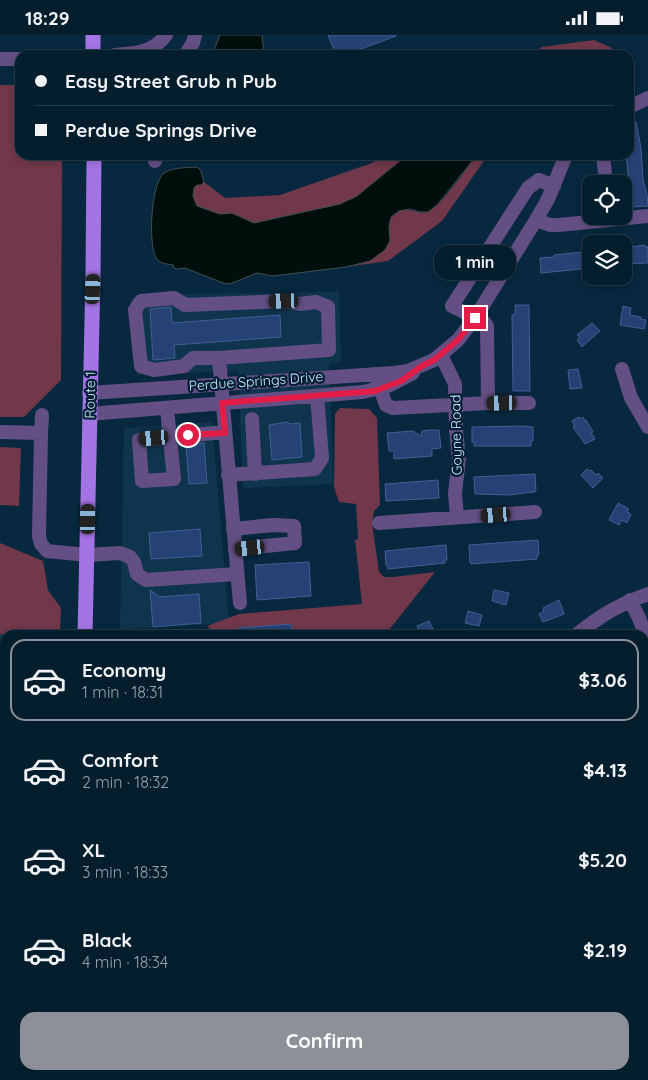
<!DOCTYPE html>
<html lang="en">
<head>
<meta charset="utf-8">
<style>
	body { margin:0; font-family:Quicksand,sans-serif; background:#132b3a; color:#f1f3f6; height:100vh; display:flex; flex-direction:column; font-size:19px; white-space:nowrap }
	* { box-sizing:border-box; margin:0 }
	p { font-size:16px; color:#97a2aa }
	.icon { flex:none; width:28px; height:28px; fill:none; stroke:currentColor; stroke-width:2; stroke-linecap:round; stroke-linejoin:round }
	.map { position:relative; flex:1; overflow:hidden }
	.drawer { position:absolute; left:0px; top:595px; width:649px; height:450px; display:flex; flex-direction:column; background:#051e2e; border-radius:15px 15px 0 0; box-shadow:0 2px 8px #0003,0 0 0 1px #263c4a }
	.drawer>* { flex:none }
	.top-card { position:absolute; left:15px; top:15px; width:619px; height:110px; border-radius:15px; box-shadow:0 2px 8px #0003,0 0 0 1px #263c4a; display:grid; align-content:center; height:110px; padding:0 20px; background:#051e2e }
	.controls { position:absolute; left:582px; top:140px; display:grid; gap:10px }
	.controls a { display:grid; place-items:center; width:50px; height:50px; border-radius:10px; background:#051e2e; box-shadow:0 2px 8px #0003,0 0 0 1px #263c4a; font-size:25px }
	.end { position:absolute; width:22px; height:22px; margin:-11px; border:6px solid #e11d48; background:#fff; box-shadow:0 0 0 2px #fff }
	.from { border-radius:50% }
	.bubble { position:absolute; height:35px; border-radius:15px; background:#051e2e; box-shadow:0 2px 8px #0003,0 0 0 1px #263c4a; font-size:16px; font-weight:800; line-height:35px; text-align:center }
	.car { position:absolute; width:15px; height:30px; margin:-15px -8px; border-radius:6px; box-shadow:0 0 4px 1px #0007; background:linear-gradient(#222 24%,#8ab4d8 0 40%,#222 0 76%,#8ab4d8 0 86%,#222 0) }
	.top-card b { display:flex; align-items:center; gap:18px; height:48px; font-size:19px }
	.top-card b+b { border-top:1px solid #263c4a }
	.top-card i { width:12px; height:12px; background:#f1f3f6 }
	ul { padding:9px 0 0; list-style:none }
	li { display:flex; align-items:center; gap:15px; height:82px; margin:0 10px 8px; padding:0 10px; border:2px solid transparent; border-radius:15px }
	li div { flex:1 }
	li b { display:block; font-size:19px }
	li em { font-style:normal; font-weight:800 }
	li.selected { border-color:#8c9099 }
	li>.icon { width:45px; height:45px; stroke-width:1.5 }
	.cta { display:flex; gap:10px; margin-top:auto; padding:10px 20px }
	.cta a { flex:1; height:58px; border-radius:15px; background:#8c9099; color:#fff; font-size:20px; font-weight:800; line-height:58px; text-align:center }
	.status { display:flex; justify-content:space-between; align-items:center; height:35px; padding:0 25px; background:#051e2e; direction:ltr }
	.status svg { height:14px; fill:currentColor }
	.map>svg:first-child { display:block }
	.built { fill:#0f354e }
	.green { fill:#70384a }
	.water { fill:#000f0c; stroke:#3f5054 }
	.building { fill:#264274; stroke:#415f93 }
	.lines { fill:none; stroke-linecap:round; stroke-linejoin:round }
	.minor { stroke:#644f84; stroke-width:14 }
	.major { stroke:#a374e3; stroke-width:15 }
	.route { stroke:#e11d48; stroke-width:6 }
	.labels { text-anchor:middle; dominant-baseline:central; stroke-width:4.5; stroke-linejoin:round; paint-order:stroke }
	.street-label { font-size:14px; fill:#d1e9fc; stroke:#001e33 }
</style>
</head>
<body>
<div class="status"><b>18:29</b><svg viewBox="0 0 49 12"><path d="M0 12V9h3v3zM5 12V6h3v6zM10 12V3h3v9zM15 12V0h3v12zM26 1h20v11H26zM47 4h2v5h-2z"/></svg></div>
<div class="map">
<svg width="648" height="1045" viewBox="0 0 648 1045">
	<rect width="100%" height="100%" fill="#07283e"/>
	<path class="built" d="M339,257L341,327L329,329L333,449L243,453L238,336L137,340L130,264L174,259Z
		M212,387L229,588L120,594L124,393Z
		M2,599L33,600H5V828H0V600Z"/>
	<path class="green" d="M594,5L612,13L611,20H528L542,12Z
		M0,50H20V120H62L61,345L24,382H0Z
		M382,120H407L357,161L340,169L254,188L232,179H220L197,171L193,161L194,153L197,150H201L204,147L225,163L280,160L372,128Z
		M477,120H488L442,186L388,226L346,232L370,226L390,206C389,197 387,186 394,180C408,168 419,182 430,176C443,168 467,133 477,120Z
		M340,373L369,374L377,383L380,470L374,476L372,488L379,537L384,542H393L435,537L385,600H310L300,594L222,599L212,596L207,591L239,579L362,569L355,505L358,504L356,469L339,467L334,452L335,379Z
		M0,412L21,413L19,471L0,470Z
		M0,508L43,526L48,555L61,573L60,600L2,599L0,600Z"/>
	<path class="water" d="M220,0H262L264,20H212Z
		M407,120H477L437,170L428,177H419L410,174L399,176L391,182L389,192L390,206L385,215L370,226L346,232L273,241L257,238L230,249L223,248L185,233L176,234L174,233L173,230C168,229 159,229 156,223C148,208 151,151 163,139C171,132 186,133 197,132L201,136L204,147L201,150H197L194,153L193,161L197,171L220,179L232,178L254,188L340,169L357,161Z"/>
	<path class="building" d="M328,0H396V1L345,20H336Z
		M636,87L641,113L643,144L647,160L648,171L632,172L626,120H629V88Z
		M645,210V212H648V228L624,229V213Z
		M591,216V233L541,238L540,223L554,222V220Z
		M515,270H529L530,356H513L512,280L515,279Z
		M623,271L631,273L630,280L641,282L640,284L646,285L644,294L620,290Z
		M171,272L172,288L280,280L281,302L174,310L175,323L153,325L150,274Z
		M592,288L600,296L582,312L577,305L580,303L577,300Z
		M578,334L582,353L570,354L568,335Z
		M579,382L580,384L583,382L585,386L586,385L593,397L591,398L595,404L585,409L573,392L575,391L572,386Z
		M288,387L289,389L300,388L302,422L272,425L269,390Z
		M523,391L533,392V406H531V411H474V407H472V392Z
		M430,395H439L441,413L432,414V421L394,424V416H389L387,398L413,396L421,401L422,396Z
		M204,408L207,448L189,449L186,409Z
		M587,434L590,436L591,435L596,440L598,438L603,443L593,453L581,440Z
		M535,439L536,456L534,457L508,460L475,459L474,442Z
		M438,445L439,463L386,466L385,449Z
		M618,468L629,474L627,477L631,479L627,488L622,485L619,490L609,485Z
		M200,494L202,521L151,524L149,498Z
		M538,505L539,520H537V524L471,529L470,526L469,510Z
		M446,510L447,525H444L445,528L388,534L387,530H386L385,516Z
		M309,527L311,561L257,565L255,530Z
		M150,555L160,562L199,559L201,588L153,592Z
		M494,555L509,558L506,570L492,566Z
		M559,565L564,579L543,587L539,579L544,576L543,573Z
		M468,576L482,580L479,591L465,588Z
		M429,586L436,600H421L417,591Z
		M291,589L292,600H239V593Z"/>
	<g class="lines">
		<path class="minor" d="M115,20C135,18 153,18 166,0
			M185,20L193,8L195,0
			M0,24H20
			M629,72L648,63
			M603,120L606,149
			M155,126V120
			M536,185L550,190H559L648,181
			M441,320L455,349L456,395L459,424L455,458L457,482
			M219,323H193L184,331L154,335L141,331L135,275L141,266L174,263L185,270L285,266L300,269L316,267L328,272L329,315L219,323L240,568
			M622,334L631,363L648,392
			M375,339L386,370L393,373L488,368L487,291L484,287L452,271L528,153L539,145L554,151
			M89,358L394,338L408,336L434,325L458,305L475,283L536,185L548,164L566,120
			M488,368H529
			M167,373L174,444L142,446L139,405L225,397
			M89,379L363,357L388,351L413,338
			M252,384L255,439
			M0,397L41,398L39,501L41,509L47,516L87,520L120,518L130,522L134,527L137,539L146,545L237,539
			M41,398L42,380
			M228,440L315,434L322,423L317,361
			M379,488L535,477
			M233,494L273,490L294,491L295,508L235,514
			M630,565L639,583L648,607
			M576,600C600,581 619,569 648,559
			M0,688H5
			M644,779L648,770
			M0,804H3L5,757
			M0,844H5
			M644,907L648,905
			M0,980H5
			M125,1040V1045
			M181,1040V1045
			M289,1045L290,1040
			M589,1045L590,1040"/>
		<path class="major" d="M93,0V20
			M85,600L93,241L94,120
			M74,1045V1040"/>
	</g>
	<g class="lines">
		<path class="route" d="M188,400L225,398L222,368L363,357L375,356L401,346L422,331L434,325L458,305L475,283"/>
	</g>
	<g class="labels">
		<g class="street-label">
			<text transform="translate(256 346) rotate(-4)">Perdue Springs Drive</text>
			<text transform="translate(90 360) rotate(-89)">Route 1</text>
			<text transform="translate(456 400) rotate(-91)">Goyne Road</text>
		</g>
	</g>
</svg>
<div class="controls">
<a><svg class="icon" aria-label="locate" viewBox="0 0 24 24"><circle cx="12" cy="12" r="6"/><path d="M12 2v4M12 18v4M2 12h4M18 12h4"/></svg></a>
<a><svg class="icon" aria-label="layers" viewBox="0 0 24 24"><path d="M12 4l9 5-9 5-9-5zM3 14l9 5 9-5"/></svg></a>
</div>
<i class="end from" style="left:188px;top:400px"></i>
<i class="end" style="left:475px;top:283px"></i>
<div class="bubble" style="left:434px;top:210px;width:82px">1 min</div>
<i class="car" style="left:93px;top:254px;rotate:3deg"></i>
<i class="car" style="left:284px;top:266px;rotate:268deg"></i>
<i class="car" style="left:502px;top:368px;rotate:269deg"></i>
<i class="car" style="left:154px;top:403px;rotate:265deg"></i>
<i class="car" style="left:496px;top:480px;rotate:266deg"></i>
<i class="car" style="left:88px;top:484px;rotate:1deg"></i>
<i class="car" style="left:250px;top:513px;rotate:264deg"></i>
<div class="top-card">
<b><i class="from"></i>Easy Street Grub n Pub</b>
<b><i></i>Perdue Springs Drive</b>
</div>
<section class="drawer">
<ul>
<li class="selected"><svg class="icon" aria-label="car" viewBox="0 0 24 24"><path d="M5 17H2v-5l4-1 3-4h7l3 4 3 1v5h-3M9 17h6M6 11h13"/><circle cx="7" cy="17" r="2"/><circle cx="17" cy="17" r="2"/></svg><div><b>Economy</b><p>1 min · 18:31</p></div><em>$3.06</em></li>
<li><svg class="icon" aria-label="car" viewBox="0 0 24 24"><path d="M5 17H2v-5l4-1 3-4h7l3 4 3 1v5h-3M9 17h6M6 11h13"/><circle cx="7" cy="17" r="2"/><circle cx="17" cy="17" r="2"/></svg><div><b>Comfort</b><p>2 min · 18:32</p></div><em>$4.13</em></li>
<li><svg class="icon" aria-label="car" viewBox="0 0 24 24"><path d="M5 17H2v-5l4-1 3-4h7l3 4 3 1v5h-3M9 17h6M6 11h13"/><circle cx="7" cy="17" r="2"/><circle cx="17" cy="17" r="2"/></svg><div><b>XL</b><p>3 min · 18:33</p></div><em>$5.20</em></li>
<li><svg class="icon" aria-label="car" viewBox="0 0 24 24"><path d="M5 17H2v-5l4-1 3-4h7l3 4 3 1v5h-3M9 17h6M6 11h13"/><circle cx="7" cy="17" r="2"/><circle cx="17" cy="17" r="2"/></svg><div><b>Black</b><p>4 min · 18:34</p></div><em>$2.19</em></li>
</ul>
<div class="cta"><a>Confirm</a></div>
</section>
</div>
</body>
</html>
